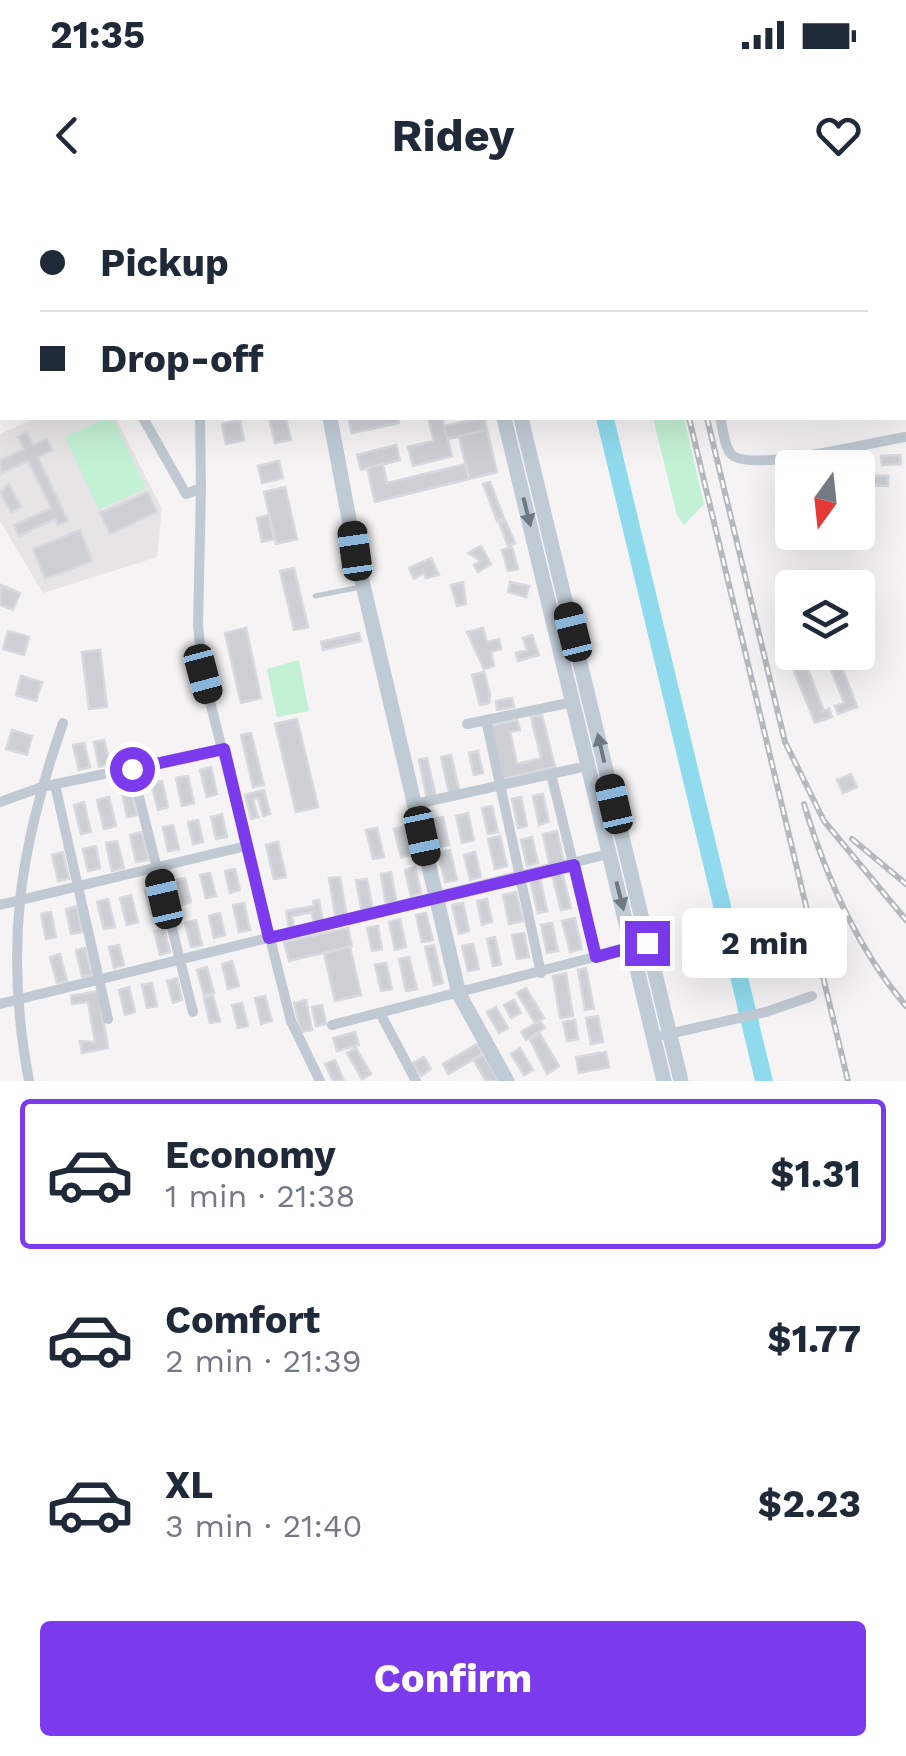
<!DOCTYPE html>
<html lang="en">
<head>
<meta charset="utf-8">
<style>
	body { margin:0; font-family:"Work Sans",sans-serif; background:#f6f6f7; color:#1f2937; height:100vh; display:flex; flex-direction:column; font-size:38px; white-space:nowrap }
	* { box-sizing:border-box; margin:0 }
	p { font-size:32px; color:#747a83 }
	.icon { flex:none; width:55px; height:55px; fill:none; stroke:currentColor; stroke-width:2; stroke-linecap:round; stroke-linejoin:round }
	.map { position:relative; height:881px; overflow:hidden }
	.drawer { display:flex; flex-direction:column; background:#fff; flex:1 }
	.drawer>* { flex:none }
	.hud { position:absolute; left:0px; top:0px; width:908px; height:220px; box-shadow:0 10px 40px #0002; display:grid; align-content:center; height:220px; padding:0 40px; background:#fff }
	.needle { width:65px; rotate:195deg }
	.fabs { position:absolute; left:775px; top:250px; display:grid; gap:20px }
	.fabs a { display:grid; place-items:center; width:100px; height:100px; border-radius:10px; background:#fff; box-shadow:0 10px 40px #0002; font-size:50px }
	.end { position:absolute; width:45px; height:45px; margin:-22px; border:12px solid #7c3aed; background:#fff; box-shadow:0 0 0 5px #fff }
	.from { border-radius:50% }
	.bubble { position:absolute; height:70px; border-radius:10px; background:#fff; box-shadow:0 10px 40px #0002; font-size:32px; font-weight:700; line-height:70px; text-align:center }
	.car { position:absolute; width:30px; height:60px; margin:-30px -15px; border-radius:12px; box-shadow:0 0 8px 2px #0007; background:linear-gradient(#222 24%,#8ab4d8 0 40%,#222 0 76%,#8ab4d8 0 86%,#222 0) }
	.hud b { display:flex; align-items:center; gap:35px; height:95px; font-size:38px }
	.hud b+b { border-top:2px solid #e0e1e3 }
	.hud i { width:25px; height:25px; background:#1f2937 }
	ul { padding:18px 0 0; list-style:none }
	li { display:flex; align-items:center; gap:30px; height:150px; margin:0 20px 15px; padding:0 20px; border:5px solid transparent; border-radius:10px }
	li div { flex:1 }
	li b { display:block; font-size:38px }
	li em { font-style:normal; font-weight:700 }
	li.selected { border-color:#7c3aed }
	li>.icon { width:90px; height:90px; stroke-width:1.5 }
	.action { display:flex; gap:20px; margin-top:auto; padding:20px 40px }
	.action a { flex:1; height:115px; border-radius:10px; background:#7c3aed; color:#fff; font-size:40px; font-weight:700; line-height:115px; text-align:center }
	.status { display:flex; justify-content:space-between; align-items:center; height:70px; padding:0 50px; background:#fff; direction:ltr }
	.status svg { height:28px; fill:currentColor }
	header { display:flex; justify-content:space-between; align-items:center; height:130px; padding:0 40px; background:#fff; font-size:45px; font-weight:700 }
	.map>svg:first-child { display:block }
	.education { fill:#e6e4e5 }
	.green { fill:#c3f1d5 }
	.water { fill:#90daee }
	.building { fill:#cdcfd5; stroke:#d7d9de; stroke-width:2.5 }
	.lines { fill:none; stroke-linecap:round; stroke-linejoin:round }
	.path { stroke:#7ad0a6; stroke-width:2.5; stroke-dasharray:8 5; stroke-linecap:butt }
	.lane { stroke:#c1cad2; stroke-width:5 }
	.street { stroke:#c1cad2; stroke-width:10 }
	.secondary { stroke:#c1cbd6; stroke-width:15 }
	.rail-casing { stroke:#b5b8bd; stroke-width:6 }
	.rail { stroke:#fff; stroke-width:2.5; stroke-dasharray:8; stroke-linecap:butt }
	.oneway { fill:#6e7984 }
	.route { stroke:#7c3aed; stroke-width:12 }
</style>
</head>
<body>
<div class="status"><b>21:35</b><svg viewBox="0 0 49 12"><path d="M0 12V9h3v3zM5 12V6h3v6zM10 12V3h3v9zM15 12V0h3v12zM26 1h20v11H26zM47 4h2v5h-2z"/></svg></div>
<header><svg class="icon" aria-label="back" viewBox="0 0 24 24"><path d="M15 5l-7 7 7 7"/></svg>Ridey<svg class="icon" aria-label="heart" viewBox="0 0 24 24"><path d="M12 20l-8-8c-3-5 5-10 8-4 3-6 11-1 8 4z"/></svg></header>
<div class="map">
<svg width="906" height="881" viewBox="0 0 906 881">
	<rect width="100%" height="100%" fill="#f5f3f3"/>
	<path class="education" d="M35,218H116L162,309L157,357L43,393L0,321V234Z"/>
	<path class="green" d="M107,218H113L146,288L99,310L65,237Z
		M653,218H684L704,304L684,325L677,315Z
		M299,460L309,511L277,517L267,469Z"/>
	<path class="water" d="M596,218H614L773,881H755Z"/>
	<path class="building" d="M269,218H286L291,240L275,243Z
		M348,218H398L399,223L352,233Z
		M428,218H442L452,256L413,266L408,247L434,241Z
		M484,218L487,230L448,239L444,226Z
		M240,220L244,240L226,244L222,224Z
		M487,230L497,272L469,279L459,236Z
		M27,232L33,245L47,239L52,250L38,257L68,321L58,325L55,319L19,336L14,325L51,308L28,261L0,274V260L24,249L18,237Z
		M396,245L400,260L361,270L357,255Z
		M868,253L869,267L850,268L849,254Z
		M900,255L901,264L882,265L881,256Z
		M279,261L283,278L262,283L258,266Z
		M383,264L387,283L466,264L469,279L375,302L367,268Z
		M861,275L888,276V286L861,285Z
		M490,282L504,318L497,321L483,284Z
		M9,284L21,307L11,312L0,292Z
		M285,287L297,339L276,344L264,292Z
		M148,292L157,312L110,334L100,313Z
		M269,315L274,339L262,342L257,318Z
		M505,320L515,343L508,346L499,322Z
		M80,330L92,361L45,379L33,349Z
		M481,346L491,364L478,372L474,365L481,361L468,353Z
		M512,347L518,369L508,371L502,350Z
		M431,358L439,375L426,378L424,373L414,379L409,368Z
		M294,368L308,427L294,430L280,371Z
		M463,382L466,404L457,406L451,385Z
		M510,382L529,386L526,397L508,392Z
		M1,385L20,393L13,410L0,405Z
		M246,428L261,498L241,503L225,433Z
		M483,428L487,442L499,439L501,449L491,452L494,466L484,469L467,432Z
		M8,431L29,437L24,455L3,449Z
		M359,433L361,441L323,450L321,442Z
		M532,435L539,455L518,461L516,453L527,450L523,438Z
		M792,442V452H801L824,511L829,509L832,517L815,523L784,446Z
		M100,450L107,507L89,509L82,452Z
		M836,452L857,507L838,514L835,506L844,503L825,453Z
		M484,472L490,494L489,503L480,505L472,475Z
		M21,476L42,482L36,501L16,495Z
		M512,498L514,507L497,510L496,501Z
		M542,515L555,567L503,579L491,526L517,520L520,530L510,532L517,564L541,558L531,517Z
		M297,519L318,607L296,612L275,524Z
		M12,530L32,536L27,555L6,549Z
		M251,533L264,585L253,587L241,535Z
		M104,540L110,564L99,567L94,542Z
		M84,543L90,567L79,570L73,545Z
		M478,551L483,573L474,575L469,553Z
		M451,555L459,590L449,593L441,557Z
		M427,558L436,597L427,599L419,560Z
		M211,567L217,594L207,597L200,570Z
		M851,574L857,587L843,593L837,580Z
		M188,576L194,603L182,606L176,578Z
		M162,581L168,607L158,610L151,584Z
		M131,590L137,615L127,617L122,593Z
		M264,590L270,614L263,616L258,598L253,599L258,617L251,619L245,595Z
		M543,594L549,622L539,625L533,596Z
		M109,597L116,626L104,629L97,600Z
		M521,597L527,626L518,628L512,599Z
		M84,602L91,632L81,634L74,605Z
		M492,606L498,632L488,634L482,608Z
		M468,613L474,640L462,643L456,616Z
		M222,614L227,637L216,639L211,617Z
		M443,617L449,645L437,647L431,619Z
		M198,620L203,642L193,644L188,622Z
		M173,625L179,649L168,651L163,627Z
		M405,626L412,655L401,657L394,629Z
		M377,628L384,657L373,659L366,630Z
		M557,631L564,664L550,667L543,634Z
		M142,632L148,660L136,662L130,635Z
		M500,636L507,666L495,669L488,639Z
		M532,637L538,663L527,666L521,640Z
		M117,641L124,668L112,671L106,643Z
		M278,642L286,677L274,679L266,645Z
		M96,646L100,668L88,671L83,649Z
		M450,650L457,680L445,682L438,653Z
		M63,652L69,679L58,681L52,655Z
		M475,652L481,677L470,680L464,655Z
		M415,667L421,693L411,696L405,670Z
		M235,669L240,690L230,693L225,671Z
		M391,672L397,705L386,706L381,674Z
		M562,672L571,708L561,710L552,674Z
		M210,673L216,696L206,698L200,675Z
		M340,677L347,718L336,719L329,678Z
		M185,678L191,702L181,705L175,680Z
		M540,678L547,711L538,713L530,680Z
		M367,679L373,711L362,713L356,680Z
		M155,688L161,712L151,714L145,690Z
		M516,692L523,721L509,724L503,695Z
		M131,695L138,722L127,725L120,698Z
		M108,699L115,727L104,729L97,702Z
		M487,699L492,722L482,725L477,701Z
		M319,700L323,723L314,724L312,712L292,716L294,727L289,728L286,711L314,706L313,701Z
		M244,703L250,730L239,732L233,705Z
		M463,703L469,731L459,734L452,705Z
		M77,706L82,732L71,734L66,709Z
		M51,712L56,737L46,739L41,714Z
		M220,713L225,735L214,738L209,716Z
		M426,713L433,740L422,742L416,715Z
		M575,718L582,749L570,752L562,721Z
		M400,719L406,747L395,750L389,722Z
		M196,720L202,745L191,747L185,723Z
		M552,723L558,751L547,753L541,725Z
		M378,726L382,749L372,751L367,728Z
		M164,728L170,752L160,755L154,731Z
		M348,728L352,746L289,761L284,742Z
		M524,733L529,757L517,759L512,735Z
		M495,737L501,764L493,766L487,739Z
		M473,744L479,769L468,771L462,746Z
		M119,745L124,765L114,768L109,747Z
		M434,745L443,783L434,785L425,747Z
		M350,747L361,795L335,801L324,753Z
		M85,748L92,775L82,777L76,750Z
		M60,754L67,781L57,783L50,757Z
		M409,757L417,789L406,791L399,759Z
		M232,761L239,786L228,789L222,764Z
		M386,763L392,789L381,791L375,765Z
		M207,767L214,793L204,795L197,770Z
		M586,768L594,809L585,810L578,770Z
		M566,773L573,816L560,818L553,776Z
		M177,778L182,800L173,803L167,781Z
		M152,783L157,806L147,808L142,785Z
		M129,787L135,812L125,815L119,790Z
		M526,788L544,818L535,823L517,793Z
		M98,791L108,848L82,853L80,841L95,842L88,802L72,804L71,796Z
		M213,796L220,821L210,823L204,798Z
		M265,796L272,821L261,824L255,798Z
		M306,800L312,830L301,832L294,803Z
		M514,800L521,813L511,818L504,805Z
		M242,803L248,826L238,828L232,805Z
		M322,805L326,824L316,826L312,807Z
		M496,807L508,828L499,833L487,812Z
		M598,816L603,842L591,844L586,818Z
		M575,820L578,839L567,841L563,822Z
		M540,821L545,828L526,840L521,832Z
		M355,832L359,845L337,851L333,838Z
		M540,834L559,866L547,874L530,839Z
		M477,844L483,854L448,874L443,864Z
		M356,848L371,874L362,879L347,853Z
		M520,848L533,870L524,875L511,854Z
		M606,852L609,867L579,873L576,857Z
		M483,854L499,881H486L473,859Z
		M424,857L431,869L421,876L413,863Z
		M335,860L344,881H333L325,864Z"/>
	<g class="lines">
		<path class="path" d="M506,2V0"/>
		<path class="lane" d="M363,0V1
			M905,5L906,2
			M315,396L361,387"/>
		<path class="street" d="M676,0V2
			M705,0L712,2
			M905,70H906
			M143,218L186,294L201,288L200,218
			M720,218C723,228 724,246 731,254C748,274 876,241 906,237
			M201,288L198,425L203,474L291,821L320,881
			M486,520L541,773
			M467,524L573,502
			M132,569L193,812
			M551,574L596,757
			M55,585L108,819
			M0,602L42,587L224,549
			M416,604L578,568
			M0,705L246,646
			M0,804L600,656
			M380,813L416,881
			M332,825L637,746
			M664,835L766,812L812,796
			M29,881C4,748 19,649 63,523"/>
		<path class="secondary" d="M290,0V2
			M451,0L452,2
			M468,0V2
			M330,218L355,351L459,794L507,881
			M504,218L664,881
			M521,218L681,881"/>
		<defs>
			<path id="rail" d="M645,0V2
				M689,218L848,881
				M707,218L785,542L824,621L906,720
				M804,604C825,674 858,750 906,806
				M852,639L906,684"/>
		</defs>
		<use href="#rail" class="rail-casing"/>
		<use href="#rail" class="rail"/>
	</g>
	<defs><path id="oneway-solid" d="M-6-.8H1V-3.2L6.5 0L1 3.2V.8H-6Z" transform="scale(2.5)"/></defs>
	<g class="oneway">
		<use href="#oneway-solid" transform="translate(527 312) rotate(76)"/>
		<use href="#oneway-solid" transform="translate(601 548) rotate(-103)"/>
		<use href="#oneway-solid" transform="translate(620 696) rotate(76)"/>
	</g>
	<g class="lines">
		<path class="route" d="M132,569L224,549L269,738L574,665L596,757L647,743"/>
	</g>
</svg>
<div class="fabs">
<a><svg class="needle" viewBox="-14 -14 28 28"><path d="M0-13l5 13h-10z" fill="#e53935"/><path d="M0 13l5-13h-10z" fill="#747a83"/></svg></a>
<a><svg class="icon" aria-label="layers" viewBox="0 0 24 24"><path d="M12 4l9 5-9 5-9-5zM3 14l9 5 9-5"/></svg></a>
</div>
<i class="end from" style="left:132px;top:569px"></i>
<i class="end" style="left:647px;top:743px"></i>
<div class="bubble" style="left:682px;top:708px;width:165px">2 min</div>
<i class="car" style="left:355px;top:351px;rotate:352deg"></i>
<i class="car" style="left:573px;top:432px;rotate:346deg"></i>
<i class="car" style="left:203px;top:474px;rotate:165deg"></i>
<i class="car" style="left:614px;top:604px;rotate:347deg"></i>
<i class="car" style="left:422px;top:636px;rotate:168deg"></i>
<i class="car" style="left:164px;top:699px;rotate:347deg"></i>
<div class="hud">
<b><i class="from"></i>Pickup</b>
<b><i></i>Drop-off</b>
</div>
</div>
<section class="drawer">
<ul>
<li class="selected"><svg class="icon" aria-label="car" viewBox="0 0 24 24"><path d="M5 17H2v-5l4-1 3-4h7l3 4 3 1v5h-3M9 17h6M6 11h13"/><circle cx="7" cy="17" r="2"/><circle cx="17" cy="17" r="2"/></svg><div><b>Economy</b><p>1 min · 21:38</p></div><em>$1.31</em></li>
<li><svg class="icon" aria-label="car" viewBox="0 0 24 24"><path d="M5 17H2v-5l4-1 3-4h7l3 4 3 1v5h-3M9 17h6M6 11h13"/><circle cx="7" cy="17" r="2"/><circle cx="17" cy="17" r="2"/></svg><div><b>Comfort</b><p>2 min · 21:39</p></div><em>$1.77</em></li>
<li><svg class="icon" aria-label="car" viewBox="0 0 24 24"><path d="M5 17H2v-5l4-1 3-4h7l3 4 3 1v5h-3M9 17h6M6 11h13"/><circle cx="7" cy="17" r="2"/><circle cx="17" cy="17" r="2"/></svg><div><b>XL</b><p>3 min · 21:40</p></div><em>$2.23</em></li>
</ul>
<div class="action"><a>Confirm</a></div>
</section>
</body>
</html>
